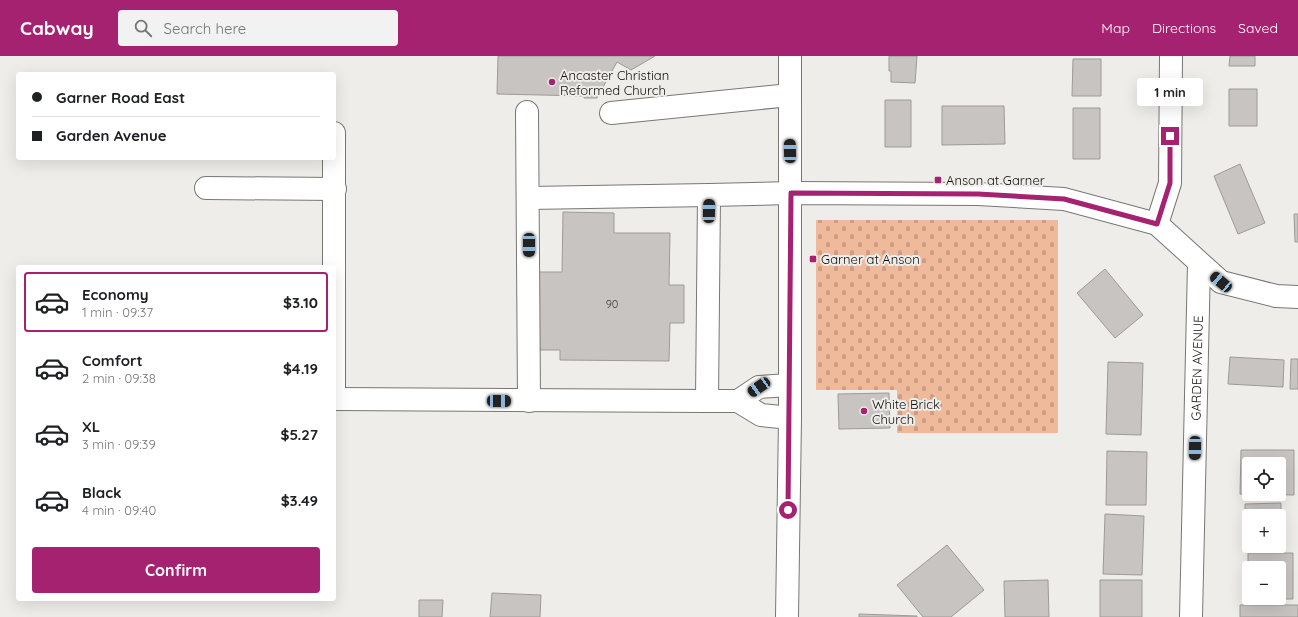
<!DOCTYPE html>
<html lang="en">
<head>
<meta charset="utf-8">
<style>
	body { margin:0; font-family:Quicksand,sans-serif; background:#f2f2f2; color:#202124; height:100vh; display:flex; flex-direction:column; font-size:15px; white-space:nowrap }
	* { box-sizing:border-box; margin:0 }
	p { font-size:13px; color:#757577 }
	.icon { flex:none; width:22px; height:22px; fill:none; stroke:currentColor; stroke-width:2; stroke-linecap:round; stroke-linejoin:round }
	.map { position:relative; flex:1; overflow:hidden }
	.sheet { position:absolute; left:16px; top:209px; width:320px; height:336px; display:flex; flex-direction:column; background:#fff; border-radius:4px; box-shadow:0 4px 16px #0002 }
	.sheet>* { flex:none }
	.top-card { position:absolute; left:16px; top:16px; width:320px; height:88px; border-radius:4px; box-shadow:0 4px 16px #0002; display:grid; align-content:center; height:88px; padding:0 16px; background:#fff }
	.controls { position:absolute; left:1242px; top:401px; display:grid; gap:8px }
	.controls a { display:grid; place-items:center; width:44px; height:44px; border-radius:4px; background:#fff; box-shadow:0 4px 16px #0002; font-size:20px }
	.end { position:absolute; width:18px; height:18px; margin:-9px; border:5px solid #a52270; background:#fff; box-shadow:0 0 0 2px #fff }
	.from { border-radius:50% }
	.bubble { position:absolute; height:28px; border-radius:4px; background:#fff; box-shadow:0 4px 16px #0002; font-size:13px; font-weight:700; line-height:28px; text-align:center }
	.car { position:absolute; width:12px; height:24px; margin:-12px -6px; border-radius:5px; box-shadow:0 0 3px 1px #0007; background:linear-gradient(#222 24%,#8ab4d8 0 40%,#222 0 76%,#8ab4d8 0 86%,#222 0) }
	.top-card b { display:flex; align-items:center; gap:14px; height:38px; font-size:15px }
	.top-card b+b { border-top:1px solid #e0e0e0 }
	.top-card i { width:10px; height:10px; background:#202124 }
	ul { padding:7px 0 0; list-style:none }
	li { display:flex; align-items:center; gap:12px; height:60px; margin:0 8px 6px; padding:0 8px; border:2px solid transparent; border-radius:4px }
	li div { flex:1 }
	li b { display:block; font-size:15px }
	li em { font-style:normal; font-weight:700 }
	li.on { border-color:#a52270 }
	li>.icon { width:36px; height:36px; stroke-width:1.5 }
	.primary-button { display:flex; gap:8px; margin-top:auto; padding:8px 16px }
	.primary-button a { flex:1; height:46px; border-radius:4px; background:#a52270; color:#fff; font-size:16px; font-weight:700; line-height:46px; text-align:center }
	header { display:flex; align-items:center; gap:24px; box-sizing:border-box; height:56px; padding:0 20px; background:#a52270; color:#fff }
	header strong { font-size:19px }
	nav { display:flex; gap:22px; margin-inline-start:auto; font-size:14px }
	.search { width:280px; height:36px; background:#f2f2f2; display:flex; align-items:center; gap:10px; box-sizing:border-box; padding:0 14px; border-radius:4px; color:#757577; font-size:15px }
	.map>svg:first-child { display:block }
	.cemetery { fill:url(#cemetery-stones) }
	.building { fill:#c7c4c1; stroke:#9d9a97; fill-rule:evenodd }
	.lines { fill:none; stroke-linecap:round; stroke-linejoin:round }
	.minor-casing { stroke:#797774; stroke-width:24 }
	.major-casing { stroke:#797774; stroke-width:24 }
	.minor { stroke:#fff; stroke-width:22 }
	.major { stroke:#fff; stroke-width:22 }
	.route { stroke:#a52270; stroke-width:5 }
	.poi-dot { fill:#a52270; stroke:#eeede9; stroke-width:1.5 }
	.labels { text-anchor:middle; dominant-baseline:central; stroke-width:4; stroke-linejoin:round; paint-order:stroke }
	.number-label { font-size:11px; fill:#3c3b39 }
	.poi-label { font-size:13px; fill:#0e0d0c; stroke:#eeede9; text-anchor:start }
	.street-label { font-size:13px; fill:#0e0d0c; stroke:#eeede9 }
</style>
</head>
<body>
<header>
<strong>Cabway</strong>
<div class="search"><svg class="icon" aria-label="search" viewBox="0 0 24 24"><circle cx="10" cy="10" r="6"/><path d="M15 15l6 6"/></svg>Search here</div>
<nav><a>Map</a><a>Directions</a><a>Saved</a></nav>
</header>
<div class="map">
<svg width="1298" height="561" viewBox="0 0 1298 561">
	<defs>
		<pattern id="cemetery-stones" width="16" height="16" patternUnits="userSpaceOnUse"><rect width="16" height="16" fill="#efb99c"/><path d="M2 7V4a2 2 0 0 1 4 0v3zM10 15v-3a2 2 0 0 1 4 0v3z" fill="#cc9e85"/></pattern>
	</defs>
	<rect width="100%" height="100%" fill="#eeede9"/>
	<path class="cemetery" d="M816,164H1058V377H897V334H816Z"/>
	<path class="building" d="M498,0H655L631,14L617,6L597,42H584V40L497,38Z
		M889,0H917L915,27L891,26V15H889Z
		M1230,0H1255V10H1229Z
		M1073,3H1101V40H1072Z
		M1229,33H1257V70H1229Z
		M885,44H911V91H885Z
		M942,50H1004L1005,88L942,89Z
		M1073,52H1100V103H1073Z
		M1240,108L1265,167L1238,178L1214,120Z
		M563,156L614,157V177H670L669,229H684V267H670L669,305L560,304V294H538L539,216H562Z
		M1294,158H1298V186H1295Z
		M1105,213L1143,259L1115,282L1077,237Z
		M1230,301L1284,304L1283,331L1228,328Z
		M1291,303H1298V333H1290Z
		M1108,306L1143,307L1141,379L1106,378Z
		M889,337L890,372L839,373L838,338Z
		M1241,394H1294V439L1240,438ZM1249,408H1279V438H1249Z
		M1107,395L1147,396L1146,449H1106Z
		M1281,447V488H1279V460H1249V488H1245V448Z
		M1105,458L1144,460L1142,519L1103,518Z
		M947,489L984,534L951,561H923L897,529Z
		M1248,497H1293V543H1248ZM1249,512H1279V542H1249Z
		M1048,524L1049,561H1005L1004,525Z
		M1100,524H1142V561H1100Z
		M492,537L541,539L540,561H490Z
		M419,544H443L442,561H419Z
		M1240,549H1298V561H1240Z
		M859,558L917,560V561H859Z"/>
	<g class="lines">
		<defs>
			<g id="minor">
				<path d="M527,56L529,345"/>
				<path d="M611,57L790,39"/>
				<path d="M334,77V334"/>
				<path d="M206,132L335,133"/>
				<path d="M529,142L709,139"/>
				<path d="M1157,168L1170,127L1171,0"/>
				<path d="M334,343L707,345"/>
				<path d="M738,345L759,331L790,329"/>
				<path d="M790,362L761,359L738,345H707L709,139L791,137L978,138L1064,143L1157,168L1221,226L1276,240L1298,241"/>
				<path id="s1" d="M1191,561L1199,208"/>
			</g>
			<path id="major" d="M787,561L790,362V0"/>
		</defs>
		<use href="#minor" class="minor-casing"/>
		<use href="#major" class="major-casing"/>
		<use href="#minor" class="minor"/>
		<use href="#major" class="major"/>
	</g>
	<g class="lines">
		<path class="route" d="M788,454L791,137L978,138L1064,143L1157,168L1170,127V80"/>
	</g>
	<g class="poi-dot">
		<circle cx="552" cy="26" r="4"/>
		<rect x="934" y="120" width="8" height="8" rx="2"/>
		<rect x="809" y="199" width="8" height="8" rx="2"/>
		<circle cx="864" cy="355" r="4"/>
	</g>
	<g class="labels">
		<g class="number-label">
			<text x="612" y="248">90</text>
		</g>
		<g class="poi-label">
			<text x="560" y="19">Ancaster Christian<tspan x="560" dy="15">Reformed Church</tspan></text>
			<text x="946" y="124">Anson at Garner</text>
			<text x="821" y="203">Garner at Anson</text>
			<text x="872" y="348">White Brick<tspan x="872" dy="15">Church</tspan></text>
		</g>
		<g class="street-label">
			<text stroke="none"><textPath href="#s1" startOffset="249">GARDEN AVENUE</textPath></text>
		</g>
	</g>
</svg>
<div class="controls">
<a><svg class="icon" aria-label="locate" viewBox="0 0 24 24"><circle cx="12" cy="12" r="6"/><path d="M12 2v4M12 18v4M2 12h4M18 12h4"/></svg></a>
<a>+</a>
<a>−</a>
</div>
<i class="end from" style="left:788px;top:454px"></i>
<i class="end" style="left:1170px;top:80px"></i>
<div class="bubble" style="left:1137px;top:22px;width:66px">1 min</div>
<i class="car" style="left:790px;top:95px;rotate:359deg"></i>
<i class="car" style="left:709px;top:155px;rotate:1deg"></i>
<i class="car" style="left:529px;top:189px;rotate:180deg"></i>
<i class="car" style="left:1221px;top:226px;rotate:310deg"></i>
<i class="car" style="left:759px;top:331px;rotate:236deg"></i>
<i class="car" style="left:499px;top:345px;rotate:91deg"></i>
<i class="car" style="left:1195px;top:392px;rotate:181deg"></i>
<div class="top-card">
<b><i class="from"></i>Garner Road East</b>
<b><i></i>Garden Avenue</b>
</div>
<section class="sheet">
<ul>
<li class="on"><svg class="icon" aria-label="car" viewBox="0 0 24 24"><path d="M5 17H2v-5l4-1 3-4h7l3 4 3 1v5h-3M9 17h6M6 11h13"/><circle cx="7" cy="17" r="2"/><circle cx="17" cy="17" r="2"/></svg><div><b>Economy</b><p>1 min · 09:37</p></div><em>$3.10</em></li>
<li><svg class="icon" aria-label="car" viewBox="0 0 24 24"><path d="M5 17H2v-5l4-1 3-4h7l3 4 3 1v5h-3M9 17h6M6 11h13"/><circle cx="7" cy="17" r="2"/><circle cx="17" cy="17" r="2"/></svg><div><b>Comfort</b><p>2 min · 09:38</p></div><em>$4.19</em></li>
<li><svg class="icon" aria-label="car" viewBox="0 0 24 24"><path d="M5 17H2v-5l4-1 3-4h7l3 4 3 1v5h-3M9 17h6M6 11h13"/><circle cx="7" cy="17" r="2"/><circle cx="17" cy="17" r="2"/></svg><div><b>XL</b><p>3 min · 09:39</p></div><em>$5.27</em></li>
<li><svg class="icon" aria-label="car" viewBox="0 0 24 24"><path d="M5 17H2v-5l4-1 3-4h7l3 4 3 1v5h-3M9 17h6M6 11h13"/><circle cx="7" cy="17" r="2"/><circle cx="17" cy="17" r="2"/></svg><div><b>Black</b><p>4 min · 09:40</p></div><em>$3.49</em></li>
</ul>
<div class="primary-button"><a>Confirm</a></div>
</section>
</div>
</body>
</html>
